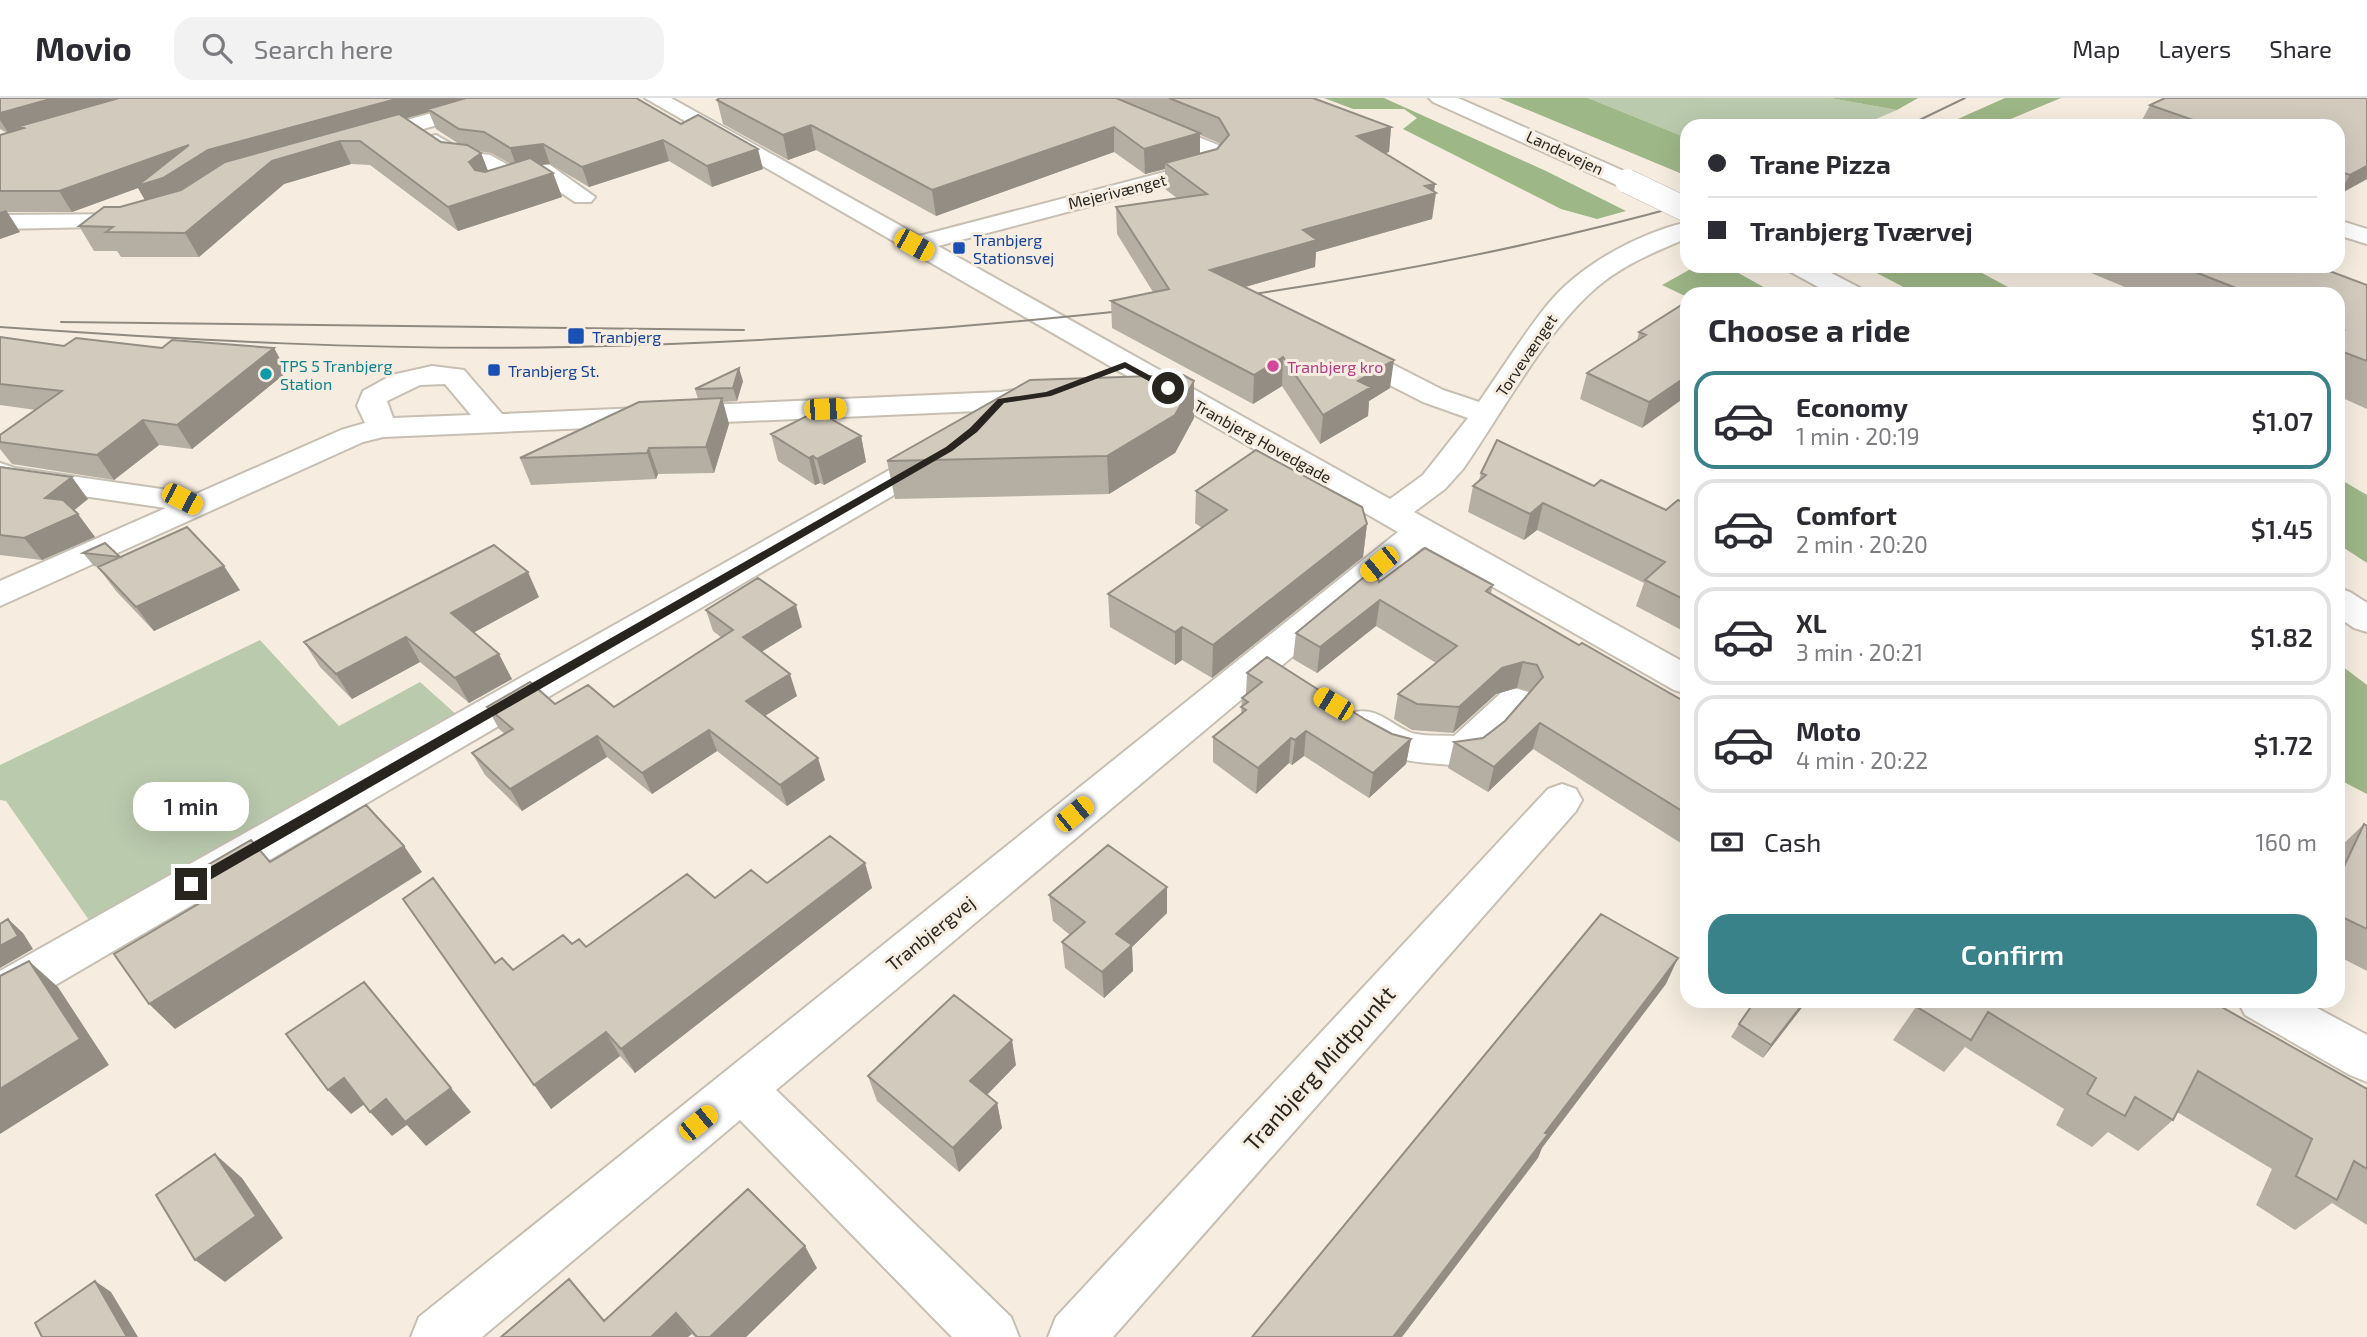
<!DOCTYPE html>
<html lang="en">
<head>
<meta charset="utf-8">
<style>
	body { margin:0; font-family:"Exo 2",sans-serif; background:#f2f2f3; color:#2b2b33; height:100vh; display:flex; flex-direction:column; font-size:26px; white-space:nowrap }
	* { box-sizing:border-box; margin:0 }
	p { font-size:23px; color:#7c7c81 }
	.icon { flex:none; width:38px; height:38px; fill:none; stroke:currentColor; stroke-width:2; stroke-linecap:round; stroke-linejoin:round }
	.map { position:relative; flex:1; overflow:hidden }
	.details { position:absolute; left:1680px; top:189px; width:665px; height:721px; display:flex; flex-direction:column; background:#fff; border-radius:21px; box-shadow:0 7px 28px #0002 }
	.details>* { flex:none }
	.hud { position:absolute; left:1680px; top:21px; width:665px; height:154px; border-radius:21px; box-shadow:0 7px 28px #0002; display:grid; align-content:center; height:154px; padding:0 28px; background:#fff }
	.end { position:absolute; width:32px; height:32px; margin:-16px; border:9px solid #282520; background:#fff; box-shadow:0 0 0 4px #fff }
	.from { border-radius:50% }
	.bubble { position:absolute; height:49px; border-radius:21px; background:#fff; box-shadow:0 7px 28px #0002; font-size:23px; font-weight:600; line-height:49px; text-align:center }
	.car { position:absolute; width:21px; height:42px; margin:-21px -10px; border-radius:9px; box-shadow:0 0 5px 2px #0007; background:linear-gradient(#f5c518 24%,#345 0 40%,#f5c518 0 76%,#345 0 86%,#f5c518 0) }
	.hud b { display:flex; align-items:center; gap:24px; height:66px; font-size:26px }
	.hud b+b { border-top:2px solid #e1e1e2 }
	.hud i { width:18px; height:18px; background:#2b2b33 }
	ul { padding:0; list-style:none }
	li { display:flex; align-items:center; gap:21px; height:98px; margin:0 14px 10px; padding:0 14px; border:4px solid #e1e1e2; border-radius:21px }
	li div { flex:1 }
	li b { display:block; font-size:26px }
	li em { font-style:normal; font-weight:600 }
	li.active { border-color:#3a8289 }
	li>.icon { width:63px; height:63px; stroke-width:1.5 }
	h2 { padding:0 28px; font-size:32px; line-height:84px }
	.pay { display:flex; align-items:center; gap:18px; height:77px; padding:0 28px; font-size:26px }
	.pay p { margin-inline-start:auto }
	.primary-button { display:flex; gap:14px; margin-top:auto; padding:14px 28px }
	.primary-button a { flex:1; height:80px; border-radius:21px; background:#3a8289; color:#fff; font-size:28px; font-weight:600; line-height:80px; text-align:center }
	header { display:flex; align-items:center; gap:42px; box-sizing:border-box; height:98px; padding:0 35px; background:#fff; border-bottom:2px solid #e1e1e2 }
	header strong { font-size:33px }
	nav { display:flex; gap:38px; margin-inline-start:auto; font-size:24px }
	.search { width:490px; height:63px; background:#f2f2f3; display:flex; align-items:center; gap:18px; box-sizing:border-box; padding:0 24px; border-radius:21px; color:#7c7c81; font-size:26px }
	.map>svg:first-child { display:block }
	.green { fill:#bacaad }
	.forest { fill:#9eb787 }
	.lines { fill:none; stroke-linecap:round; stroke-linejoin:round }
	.minor-casing { stroke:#c7bfb2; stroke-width:4 }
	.major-casing { stroke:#c7bfb2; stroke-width:4 }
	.minor { fill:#fff; fill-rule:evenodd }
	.major { fill:#fff; fill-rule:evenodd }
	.tram { stroke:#8f8980; stroke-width:2 }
	.major-bridge-casing { stroke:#c7bfb2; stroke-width:25; stroke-linecap:butt }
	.major-bridge { stroke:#fff; stroke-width:24 }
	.wall { fill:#b5aea3; fill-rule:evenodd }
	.shaded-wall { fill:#938d84 }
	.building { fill:#d2cabd; stroke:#938d84; stroke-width:2 }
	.route { fill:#282520 }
	.transit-dot { fill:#1a4fb4; stroke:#f6ede0; stroke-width:2.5 }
	.hotel-dot { fill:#d1479c; stroke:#f6ede0; stroke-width:2.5 }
	.culture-dot { fill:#0f9aa8; stroke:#f6ede0; stroke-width:2.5 }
	.labels { text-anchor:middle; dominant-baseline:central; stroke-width:6; stroke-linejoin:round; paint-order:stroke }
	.far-street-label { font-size:16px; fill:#282520; stroke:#f6ede0 }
	.far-transit-label { font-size:16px; fill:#164399; stroke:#f6ede0; text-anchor:start }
	.far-culture-label { font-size:16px; fill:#0d838f; stroke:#f6ede0; text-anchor:start }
	.far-hotel-label { font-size:16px; fill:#b23c85; stroke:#f6ede0; text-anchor:start }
	.street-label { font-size:19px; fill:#282520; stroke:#f6ede0 }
	.near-street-label { font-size:23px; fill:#282520; stroke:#f6ede0 }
</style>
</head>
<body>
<header>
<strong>Movio</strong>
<div class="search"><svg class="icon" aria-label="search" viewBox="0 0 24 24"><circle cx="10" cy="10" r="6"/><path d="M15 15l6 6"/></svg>Search here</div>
<nav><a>Map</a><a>Layers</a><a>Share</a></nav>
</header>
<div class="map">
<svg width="2367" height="1239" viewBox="0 0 2367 1239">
	<rect width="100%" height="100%" fill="#f6ede0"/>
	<path class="green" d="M1588,0H1830L1897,12L1860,28H1687V40Z
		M260,542L339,628L420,584L458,618L91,825L6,703L0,702V667Z"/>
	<path class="forest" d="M1324,0H1384L1546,73L1626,113L1597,121L1561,111L1403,31L1417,20L1404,11H1353Z
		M1499,0H1588L1687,40V78Z
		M1830,0H1918L1897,12Z
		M2005,0H2061L1994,28H1942Z
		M1696,168H1726L1776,196H1687V199L1662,187Z
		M1863,168H1969L2021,196H1917Z
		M2338,380L2367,397V465L2338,446Z
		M2338,565L2367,587V696L2338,681Z"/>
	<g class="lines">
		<defs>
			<path id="minor" d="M487,0H522L518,4L367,47L356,40L359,35Z
				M645,0H671L919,138L1199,65L1203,61L1201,56L1076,4L1072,0H1101L1218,47L1226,62L1215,75L938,148L1390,401L1423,377L1468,320L1423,304L1335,259L1331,253L1335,247L1345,245L1355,247L1443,292L1479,304C1502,271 1523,237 1548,206C1581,166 1638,136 1687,124V140C1655,154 1624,166 1597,189C1546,232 1502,315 1463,371L1445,391L1414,414L1687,566V596L1674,592L1423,449L776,992L1011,1219L1019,1239H952L740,1022L482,1239H411L419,1219L1398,434Z
				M436,37L466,54L490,57L517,72L542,65L550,67L595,99L591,104H575L539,80L508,90L500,88L498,81C492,77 485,72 478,69C459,61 440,66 425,44L428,39Z
				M138,116L147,118L150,123L147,128L0,131V117Z
				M2338,122L2367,131V146L2338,137Z
				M432,268L464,272L502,316L1001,294L1045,287L1055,290L1060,296L1055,302L1001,312L383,339L363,344L0,508V483L166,410L0,386V365L15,370L196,396L341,332L365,325L357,308L363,293L392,277ZM445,286L471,317L393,320L387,303L420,287Z
				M936,350L947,352L952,359L947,366L16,910L0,916V873L925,352Z
				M1515,590L1528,594L1534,604L1528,614C1513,629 1496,651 1478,663C1467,670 1453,667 1441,666C1406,664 1365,658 1346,625L1351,615C1376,608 1387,624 1409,634C1421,639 1441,637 1454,638L1502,594Z
				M1562,686L1576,691L1582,702L1576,713L1113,1239H1048L1056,1219L1548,691Z
				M2238,903H2304L2367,937V984L2350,977L2245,917Z"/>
			<path id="major" d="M1429,0H1458L1635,78L1639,83L1635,88H1619L1433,4Z
				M1785,168H1818L1860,190L1864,196H1831L1789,173Z
				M2338,490L2350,494L2367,505V534L2354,530L2338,519Z"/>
		</defs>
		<use href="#minor" class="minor-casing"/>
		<use href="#major" class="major-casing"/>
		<use href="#minor" class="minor"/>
		<use href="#major" class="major"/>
		<path class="tram" d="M1907,28L1965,0
			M1240,198C1391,176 1540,147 1687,106
			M61,224L744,232
			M0,229C189,242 379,253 569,249C758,245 945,232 1132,212"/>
		<defs>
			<path id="major-bridge" d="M1627,83L1687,112"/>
		</defs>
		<use href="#major-bridge" class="major-bridge-casing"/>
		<use href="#major-bridge" class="major-bridge"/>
	</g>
	<path class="wall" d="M0,0H636L763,71L712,89L669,63L589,89L550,66L541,67L553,75L562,99L458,133L370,67L351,66L284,86L199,159H121L117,153H94L79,128L120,109L145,102L138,90L72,114H7L20,134L0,141V37L7,35L0,31ZM429,14L436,31L459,46L441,44L406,20ZM477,53L491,55L511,66L488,73L481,55Z
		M720,0H1313L1391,29L1389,54L1385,55L1435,86L1432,121L1316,154L1315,169L1245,189L1390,290L1369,303L1368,318L1320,346L1282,288L1253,306L1112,230L1111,203L1153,194L1117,136L1116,109L1177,100L1165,91V71L1145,76L1114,54L936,118L816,52L788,62L723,26L717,2ZM1200,37L1219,45L1221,48L1217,51L1200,56Z
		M2165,0H2367V81L2338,97V28H2147L2140,26L2150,7Z
		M2074,168H2316L2367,187V311L2338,298V196H2142Z
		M1683,206L1642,330L1580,301L1587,275L1637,243L1639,234Z
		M0,239L64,248L274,250L287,274L192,351L159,347L114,382L12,366L0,351V337L36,312L0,307Z
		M743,283L737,303L723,304L729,326L714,375L658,376L656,381L531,387L520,360L698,301L695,291Z
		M1194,320L1175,355L1109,396L895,401L887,363Z
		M771,336L861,338L866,364L824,387L820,385L815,387L778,363Z
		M0,369L88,401L74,412L95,439L42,462L0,457Z
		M1481,375L1594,388L1666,412L1687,407V535L1636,508L1644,485L1537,432L1524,442L1468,414L1473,388L1479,382Z
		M1196,393L1367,426L1363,459L1212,580L1182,562L1175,567L1110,529L1108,496L1202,430L1195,425Z
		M83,455L120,459L240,492L154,533L116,493L98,469L94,468Z
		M1379,484L1493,487L1491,495L1579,547L1687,605V749L1533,651L1488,694L1448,670L1454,644L1483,640L1505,623L1531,594L1530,593L1517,590L1496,596L1453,635L1412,632L1394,621L1398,596L1436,565L1376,528L1317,575L1293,561L1296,535Z
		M539,499L474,534L512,581L469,605L420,564L352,601L320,569L304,544Z
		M706,512L802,529L761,554L797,598L765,618L825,682L787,708L717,653L652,696L607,659L522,713L485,677L472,655L505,636L499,631L487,609L555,606L614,609L722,540L713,533Z
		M1247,575L1366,622L1392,636L1411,641L1406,666L1369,700L1304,658L1292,667L1289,665L1256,696L1213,664V639L1241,616L1242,600L1246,596Z
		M2364,726L2367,728V873L2338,858V751Z
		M865,765L872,790L635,975L620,958L551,1011L495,865L513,872L586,849L715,800L767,785Z
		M1049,797L1167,815L1132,849L1133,873L1104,900L1065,870L1062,844L1070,837L1053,823Z
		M1752,903H1807L1763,960L1731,939L1739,926L1754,904Z
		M1920,903H2211L2367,991V1127L2332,1105L2295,1132L2256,1107L2272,1071L2177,1014L2173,1022L2138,1053L2108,1034L2092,1049L2056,1027L2064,1011L1965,949L1944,974L1893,942Z
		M1016,967L987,997L997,1005L1002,1030L959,1074L877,1003L868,978Z
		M817,1170L746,1239H695L692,1236L604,1223Z"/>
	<path class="shaded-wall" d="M54,0H135L20,28L22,32L9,36L0,22V15Z
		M400,0H479L428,11L429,14L219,72L149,109L138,90L72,114L59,93L189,47L208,52Z
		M811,27L816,52L788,62L783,37Z
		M1114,29V54L936,118L932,92Z
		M1391,29L1389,54L1355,63L1357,38Z
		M1200,35V60L1165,65V71L1145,76L1144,51Z
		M663,42L669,63L589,89L582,69Z
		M340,43L351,66L284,86L199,159L185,135L272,63Z
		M543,46L550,66L517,70L510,50Z
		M758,51L763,71L712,89L707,68Z
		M481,55L490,78L478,88L469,64Z
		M2367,68V81L2338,97L2350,77Z
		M553,75L562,99L458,133L448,109Z
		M1435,86L1433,96L1436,95L1432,121L1316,154L1315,169L1210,199V172L1303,132Z
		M6,112L20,134L0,141V114Z
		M274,250L287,274L192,351L177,327Z
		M1283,259L1282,288L1253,306L1254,277Z
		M1394,262L1390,290L1369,303L1368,318L1320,346L1323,317L1358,283Z
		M739,270L743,283L737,303L733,290Z
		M1687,278V298L1642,330L1649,304Z
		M1194,283V320L1175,355L1109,396L1107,358Z
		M722,300L729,326L714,375L706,349Z
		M143,322L159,347L114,382L97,357Z
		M861,338L866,364L824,387L817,361Z
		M649,350L658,376L656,381L647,355Z
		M813,358L820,385L815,387L809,360Z
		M72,379L88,401L62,422L45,400Z
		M1543,405L1537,432L1524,442L1530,416Z
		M78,416L95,439L42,462L24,440Z
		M1367,426L1363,459L1212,580L1213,547Z
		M224,468L240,492L154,533L136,509Z
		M528,474L539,499L464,540L451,515Z
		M1380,502L1376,528L1317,575L1320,549Z
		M796,507L802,529L750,561L743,539Z
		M1182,529V562L1175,567V534Z
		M406,539L420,564L352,601L336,576Z
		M499,556L512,581L469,605L455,580Z
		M1523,564L1517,590L1496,596L1453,635L1459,609L1502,570Z
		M790,576L797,598L753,625L746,603Z
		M1540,625L1533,651L1488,694L1494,669Z
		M709,632L717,653L652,696L642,675Z
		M1306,633L1304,658L1292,667L1295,642Z
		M597,638L607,659L522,713L510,691Z
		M1291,640L1289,665L1256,696L1258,670Z
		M1411,641L1406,666L1369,700L1373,675Z
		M818,660L825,682L787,708L780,687Z
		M404,748L422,774L175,931L149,906Z
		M865,765L872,790L635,975L621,951Z
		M1167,789V815L1132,849L1133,873L1104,900L1102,874L1116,836Z
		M8,821L23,835L33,851L0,870V848Z
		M1678,860L1666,886L1542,1050L1538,1060L1402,1239H1393L1545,1035Z
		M29,863L58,889L109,967L0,1036V991Z
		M1805,903H1807L1763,960L1771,947Z
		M606,934L620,958L551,1011L534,987Z
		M1012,942L1016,967L976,1008L970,983Z
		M344,980L366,1005L351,1016L328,992Z
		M451,990L471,1014L426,1048L407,1027L392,1038L370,1014L386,1001Z
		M997,1005L1002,1030L959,1074L953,1050Z
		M215,1056L242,1080L283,1140L225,1184L195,1162Z
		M805,1148L817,1170L746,1239H710Z
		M95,1183L111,1194L138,1239H127Z
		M676,1215L692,1236L688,1239H651Z"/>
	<path class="building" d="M0,0H54L0,15Z
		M119,0H400L208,52L163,80L137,88L189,47L59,93H0V37L24,30L20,28Z
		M466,0H636L681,26L698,17L758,51L707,68L663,42L582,69L543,46L510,50L484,34L459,31L428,11Z
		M720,0H1116L1200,35L1144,51L1114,29L932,92L811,27L783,37L717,2Z
		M1169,0H1313L1391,29L1357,38L1435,86L1425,88L1436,95L1303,132L1317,142L1210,172L1394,262L1358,283L1371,289L1323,317L1283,259L1254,277L1111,203L1169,191L1116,109L1207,96L1165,65L1217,51L1229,37L1219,20Z
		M2165,0H2367V68L2350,77L2338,73V28H2210L2150,7Z
		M399,16L441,44L467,47L481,55L469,64L475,72L485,74L530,60L553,75L448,109L360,43H340L272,63L185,135L106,134L113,129L79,128L104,109H120L181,92L225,64Z
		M2180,168H2316L2367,187V263L2338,252V236L2344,232L2338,230V196H2251Z
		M1683,206L1687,208V278L1649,304L1587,275L1646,237L1639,234Z
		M0,239L64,248L76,240L162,250L172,242L274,250L177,327L143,322L97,357L0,344V337L62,293L0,286Z
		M739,270L733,290L695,291Z
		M1183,277L1194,283L1175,317L1107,358L887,363L1030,282Z
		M722,300L706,349L649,350L647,355L520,360L639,304Z
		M817,313L861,338L817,361L813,358L809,360L771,336Z
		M1497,342L1594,388L1601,382L1666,412L1678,402L1687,407V503L1645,482L1665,464L1543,405L1530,416L1473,388L1486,377L1481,375Z
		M1256,352L1362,409L1367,426L1213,547L1182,529L1175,534L1108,496L1227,412L1196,393Z
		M0,369L72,379L45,400L63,402L78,416L24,440L0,437Z
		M187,429L224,468L136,509L98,469Z
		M105,445L120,459L83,455Z
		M494,447L528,474L451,515L499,556L455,580L406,539L336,576L304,544Z
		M1425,450L1493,487L1486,493L1579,547L1582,545L1687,605V716L1540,625L1494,669L1454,644L1483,640L1505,623L1543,579L1537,567L1523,564L1502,570L1459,609L1417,606L1398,596L1457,548L1380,502L1320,549L1296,535L1375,470L1379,484Z
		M758,480L796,507L743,539L790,576L746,603L818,660L780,687L709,632L642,675L597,638L510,691L472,655L513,631L487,609L530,584L555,606L588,587L614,609L733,532L706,512Z
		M1267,559L1366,622L1392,636L1411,641L1373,675L1306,633L1295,642L1291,640L1258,670L1213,639L1246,612L1241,609L1248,604L1242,600L1262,584L1247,575Z
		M366,707L404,748L149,906L114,856L210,799L192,776L251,742L270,764Z
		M2364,726L2367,728V831L2338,817V781Z
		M830,738L865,765L621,951L606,934L534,987L403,801L433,780L495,865L502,860L513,872L563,837L572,846L579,841L586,849L687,776L715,800L751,772L767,785Z
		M1108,747L1167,789L1116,836L1132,847L1102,874L1062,844L1085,824L1049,797Z
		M1601,816L1678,860L1545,1035L1548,1036L1393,1239H1252Z
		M8,821L18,838L0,848V826Z
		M29,863L80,941L0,991V878Z
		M364,884L451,990L405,1024L386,1001L370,1014L344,980L328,992L286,936Z
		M954,897L1012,942L970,983L997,1005L953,1050L868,978Z
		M1755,903H1805L1771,947L1739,926Z
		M1922,903H2211L2367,991V1071L2354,1063L2337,1102L2296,1078L2312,1041L2198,973L2173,1022L2135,999L2125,1018L2087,996L2096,980L1988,914L1971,942L1917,909Z
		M215,1056L256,1118L195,1162L156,1097Z
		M748,1091L805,1148L710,1239H697L676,1215L651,1239H501L569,1181L604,1223Z
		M95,1183L127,1239H42L35,1225Z"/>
	<path class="route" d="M1125,264L1173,290L1165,292L1125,270L1051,298L1004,305L977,334L952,353L196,790H187V782L946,349L970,330L998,301L1046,294Z"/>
	<g class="transit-dot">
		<rect x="952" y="143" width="14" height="14" rx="3.5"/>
		<rect x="567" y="229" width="18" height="18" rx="3.5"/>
		<rect x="487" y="265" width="14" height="14" rx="3.5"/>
	</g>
	<circle class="hotel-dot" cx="1273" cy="268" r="7"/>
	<circle class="culture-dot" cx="266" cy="276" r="7"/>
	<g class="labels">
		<g class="far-street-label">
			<text transform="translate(1565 54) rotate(25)">Landevejen</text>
			<text transform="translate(1117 93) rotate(-14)">Mejerivænget</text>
			<text transform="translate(1526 257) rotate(-56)">Torvevænget</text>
			<text transform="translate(1263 343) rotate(29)">Tranbjerg Hovedgade</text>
		</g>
		<g class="far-transit-label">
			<text x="973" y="141">Tranbjerg<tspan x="973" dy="18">Stationsvej</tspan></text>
			<text x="592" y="238">Tranbjerg</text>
			<text x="508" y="272">Tranbjerg St.</text>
		</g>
		<g class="far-culture-label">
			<text x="280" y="267">TPS 5 Tranbjerg<tspan x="280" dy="18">Station</tspan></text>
		</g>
		<g class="far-hotel-label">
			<text x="1287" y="268">Tranbjerg kro</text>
		</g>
		<g class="street-label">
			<text transform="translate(930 835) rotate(-39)">Tranbjergvej</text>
		</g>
		<g class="near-street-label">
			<text transform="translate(1319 970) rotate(-48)">Tranbjerg Midtpunkt</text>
		</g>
	</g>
</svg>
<i class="end from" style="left:1168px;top:290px"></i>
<i class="end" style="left:191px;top:786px"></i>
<div class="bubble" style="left:133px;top:684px;width:116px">1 min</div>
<i class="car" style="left:914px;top:147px;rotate:119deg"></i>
<i class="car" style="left:825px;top:311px;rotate:88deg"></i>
<i class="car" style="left:182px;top:401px;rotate:117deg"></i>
<i class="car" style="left:1379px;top:466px;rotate:231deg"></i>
<i class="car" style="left:1333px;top:606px;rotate:301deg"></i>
<i class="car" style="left:1074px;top:716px;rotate:51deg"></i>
<i class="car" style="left:698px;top:1025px;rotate:51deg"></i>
<div class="hud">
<b><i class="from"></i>Trane Pizza</b>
<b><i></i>Tranbjerg Tværvej</b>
</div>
<section class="details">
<h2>Choose a ride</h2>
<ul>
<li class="active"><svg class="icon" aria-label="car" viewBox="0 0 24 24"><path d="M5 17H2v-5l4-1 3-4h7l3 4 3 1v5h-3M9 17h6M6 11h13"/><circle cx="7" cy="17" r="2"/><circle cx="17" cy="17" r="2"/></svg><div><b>Economy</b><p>1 min · 20:19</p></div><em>$1.07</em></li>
<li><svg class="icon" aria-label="car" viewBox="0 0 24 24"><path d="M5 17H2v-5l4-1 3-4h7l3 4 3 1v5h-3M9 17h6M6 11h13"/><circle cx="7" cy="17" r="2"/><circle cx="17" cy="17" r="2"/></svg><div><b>Comfort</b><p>2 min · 20:20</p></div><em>$1.45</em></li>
<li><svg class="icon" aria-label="car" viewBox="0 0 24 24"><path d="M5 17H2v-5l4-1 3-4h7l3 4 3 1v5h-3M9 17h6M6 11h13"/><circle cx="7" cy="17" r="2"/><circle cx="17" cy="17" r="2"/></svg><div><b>XL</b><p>3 min · 20:21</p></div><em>$1.82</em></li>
<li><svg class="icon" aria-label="car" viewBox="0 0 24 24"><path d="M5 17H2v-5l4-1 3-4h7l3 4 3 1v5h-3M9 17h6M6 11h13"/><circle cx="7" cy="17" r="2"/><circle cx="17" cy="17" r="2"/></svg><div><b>Moto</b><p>4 min · 20:22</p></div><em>$1.72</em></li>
</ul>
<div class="pay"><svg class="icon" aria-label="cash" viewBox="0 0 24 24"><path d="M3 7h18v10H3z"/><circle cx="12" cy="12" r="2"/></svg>Cash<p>160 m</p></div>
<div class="primary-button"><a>Confirm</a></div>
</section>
</div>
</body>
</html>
